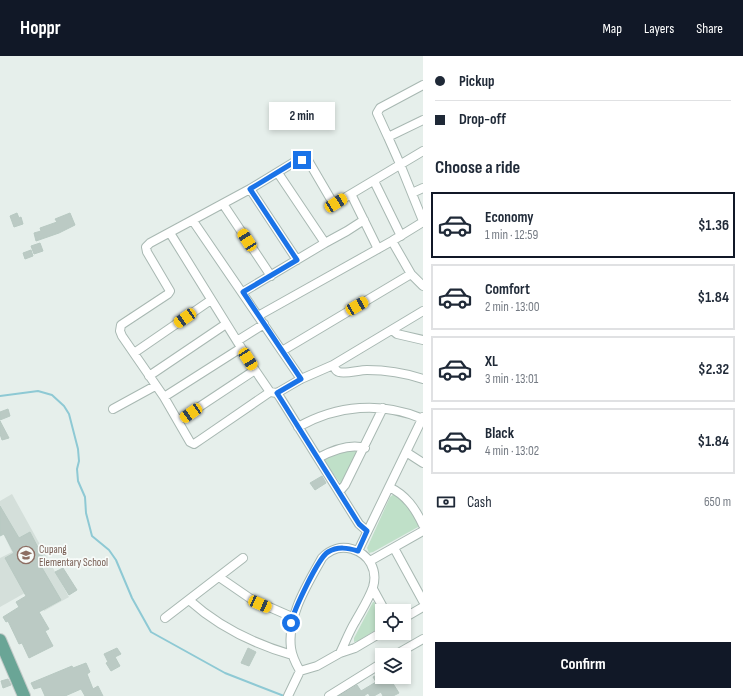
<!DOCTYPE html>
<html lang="en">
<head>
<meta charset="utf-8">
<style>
	body { margin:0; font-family:"Sofia Sans Condensed",sans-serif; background:#f6f6f7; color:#1f2937; height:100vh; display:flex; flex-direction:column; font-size:15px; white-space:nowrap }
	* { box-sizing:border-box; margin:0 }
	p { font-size:13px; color:#747a83 }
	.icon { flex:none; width:22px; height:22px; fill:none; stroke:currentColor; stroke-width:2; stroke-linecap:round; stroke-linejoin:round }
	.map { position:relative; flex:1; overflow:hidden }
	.panel { display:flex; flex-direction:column; background:#fff; width:320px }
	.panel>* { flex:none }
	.top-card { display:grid; align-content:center; height:88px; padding:0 12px; background:#fff }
	.buttons { position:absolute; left:375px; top:548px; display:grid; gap:8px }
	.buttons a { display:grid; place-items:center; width:36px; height:36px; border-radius:0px; background:#fff; box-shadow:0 2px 6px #0003; font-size:20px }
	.end { position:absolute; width:18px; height:18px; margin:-9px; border:5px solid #1a73e8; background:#fff; box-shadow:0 0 0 2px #fff }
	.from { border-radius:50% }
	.bubble { position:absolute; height:28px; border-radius:0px; background:#fff; box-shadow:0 2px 6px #0003; font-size:13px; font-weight:700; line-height:28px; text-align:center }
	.car { position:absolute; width:12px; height:24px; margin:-12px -6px; border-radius:5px; box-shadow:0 0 3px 1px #0007; background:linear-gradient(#f5c518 24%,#345 0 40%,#f5c518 0 76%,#345 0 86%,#f5c518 0) }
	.top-card b { display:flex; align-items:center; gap:14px; height:38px; font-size:15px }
	.top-card b+b { border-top:1px solid #e0e1e3 }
	.top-card i { width:10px; height:10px; background:#1f2937 }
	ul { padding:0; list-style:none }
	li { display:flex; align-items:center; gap:12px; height:66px; margin:0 8px 6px; padding:0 4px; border:2px solid #e0e1e3; border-radius:0px }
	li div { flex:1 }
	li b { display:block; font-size:15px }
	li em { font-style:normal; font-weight:700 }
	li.selected { border-color:#111827 }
	li>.icon { width:36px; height:36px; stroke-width:1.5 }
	h2 { padding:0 12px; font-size:18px; line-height:48px }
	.pay { display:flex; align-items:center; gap:10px; height:44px; padding:0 12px; font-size:15px }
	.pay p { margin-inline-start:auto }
	.cta { display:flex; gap:8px; margin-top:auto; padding:8px 12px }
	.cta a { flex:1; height:46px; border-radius:0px; background:#111827; color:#fff; font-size:16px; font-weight:700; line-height:46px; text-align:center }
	header { display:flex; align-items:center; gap:24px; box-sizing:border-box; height:56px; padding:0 20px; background:#111827; color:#fff }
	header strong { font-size:19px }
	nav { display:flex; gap:22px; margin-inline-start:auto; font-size:14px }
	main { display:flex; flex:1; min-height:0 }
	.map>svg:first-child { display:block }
	.built { fill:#d4dfda }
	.green { fill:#bfe0c8 }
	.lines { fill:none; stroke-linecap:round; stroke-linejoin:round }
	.stream { stroke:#8ec9d4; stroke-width:2 }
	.building { fill:#bbcac4; stroke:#b8c9c2 }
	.street-casing { stroke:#a8b8b2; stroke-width:10 }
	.primary-casing { stroke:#c2cac8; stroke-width:14 }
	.street { stroke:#fff; stroke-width:8 }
	.primary { stroke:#6aa596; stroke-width:12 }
	.route { stroke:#1a73e8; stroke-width:5 }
	.labels { text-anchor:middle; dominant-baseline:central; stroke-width:3.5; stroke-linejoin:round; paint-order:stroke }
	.education-label { font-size:11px; fill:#785e54; stroke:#f7fbf9; text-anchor:start }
</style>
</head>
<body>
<header>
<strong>Hoppr</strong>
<nav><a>Map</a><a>Layers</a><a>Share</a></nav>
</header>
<main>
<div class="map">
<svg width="423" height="640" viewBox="0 0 423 640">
	<rect width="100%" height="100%" fill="#e6efeb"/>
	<path class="built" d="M12,438L69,541L44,555L32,533L0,551V502L12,496L0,471V445Z"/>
	<path class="green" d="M348,394H358L341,428L325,407L324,404L333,399Z
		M394,438C406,443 412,457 418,467V471L373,496L369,497L367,492L390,441Z
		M373,546H374C381,554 382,560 382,570L358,585L354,586V582Z"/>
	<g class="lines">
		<path class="stream" d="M0,340L38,335L52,339L64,350L69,358L78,393L79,405L77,413L78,425L85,441L86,457L92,480L109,494L116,504L132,542L151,576L225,617L284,640"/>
	</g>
	<path class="building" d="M17,157L19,162L21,161L23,168L14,171L10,160Z
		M70,157L75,169L59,177L36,185L34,177L41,175L40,172L57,166L55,163Z
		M40,187L43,195L34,198L31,190Z
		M31,194L33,200L25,203L23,197Z
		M8,353L10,360L0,364V356Z
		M0,365L9,382L2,384L0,378Z
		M322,420L326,427L315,434L310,427Z
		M0,450L19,482L30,476L46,507L41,510L61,544L39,556L49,573L45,575L53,590L29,602L22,587L19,588L8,565L6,566L3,561L19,551L16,546L26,540L5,502L14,497L4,478L0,480Z
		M63,512L77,534L69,539L55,516Z
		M117,592L121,598L115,601L120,610L111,615L106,607L108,606L104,598Z
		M248,592L256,596L249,610L241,607Z
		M86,607L90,616L87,618L93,633L98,630L103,640H85L81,633L65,640H45L41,631L34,633L31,627L72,610L73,612Z
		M381,617L382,621H400L392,626L399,637L393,640H383L381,636L374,640H370L368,637L364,640H339L357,629L361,635L376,626L373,621Z
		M8,623L11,629L3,632L1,625Z"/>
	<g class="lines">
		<defs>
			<path id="street" d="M423,64L388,81L400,108L423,165
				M388,81L377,57L380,52L423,29
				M278,117L325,187
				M374,125L401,180
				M250,133L297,204
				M412,137L423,132
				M351,138L378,193
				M223,148L271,220
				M193,165L301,323
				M170,177L255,314L270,336L277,337L281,343L359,468L367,475
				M392,185L411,218L423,230
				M243,236L325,187L347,175L364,164
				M258,260L392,185L423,166
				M392,274L397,278L423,284
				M237,285L264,268
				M282,295L411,218
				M134,297L211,244
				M333,309C335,312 335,315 339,316C346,318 359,314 367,314C386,314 405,317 423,323
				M149,320L226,268
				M270,336L200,384L194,388L190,386L164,341L122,280L120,275L121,269L168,238L170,235L147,196L146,191L150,187L250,133L296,105L302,104L309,106L333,147H336L423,95
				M277,337L301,323L333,309L423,255
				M164,341L241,292
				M113,353L155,330
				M178,365L255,314
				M298,371C337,349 382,345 423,363
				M406,396L423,407
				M318,402C331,395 349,387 365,392
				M389,431C406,439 415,452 423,469
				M339,436L345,429L383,352
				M394,492L423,545
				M358,495L423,361
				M370,505L423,475
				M219,521L251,543L292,561
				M373,533L385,555
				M189,544C219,571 254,588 292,599
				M165,562L243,502
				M404,562L423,551
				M340,597C345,587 349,576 355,566C361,555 369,543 373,531C378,514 369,498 352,493C341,490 330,493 322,502C307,529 287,560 291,592C292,600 296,608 300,615L317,610L340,597L355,592L382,576
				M395,599L423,583
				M288,640L300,615
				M329,640L382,607"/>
			<path id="primary" d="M0,584L24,640"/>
		</defs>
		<use href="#street" class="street-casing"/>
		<use href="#primary" class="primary-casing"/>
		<use href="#street" class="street"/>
		<use href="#primary" class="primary"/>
	</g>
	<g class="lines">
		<path class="route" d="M291,567C294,554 318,502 328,496C338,490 348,492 358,495L367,475L359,468L277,337L301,323L243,236L297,204L250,133L296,105L302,104"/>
	</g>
	<defs>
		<symbol id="school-ring" viewBox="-11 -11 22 22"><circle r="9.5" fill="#f7fbf9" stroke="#8d6e63" stroke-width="1.5"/><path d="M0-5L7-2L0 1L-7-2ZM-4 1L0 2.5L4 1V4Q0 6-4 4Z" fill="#8d6e63"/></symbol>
	</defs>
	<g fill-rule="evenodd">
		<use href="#school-ring" x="16" y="489" width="20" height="20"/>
	</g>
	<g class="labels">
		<g class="education-label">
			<text x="39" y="493">Cupang<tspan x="39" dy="13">Elementary School</tspan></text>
		</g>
	</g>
</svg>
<div class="buttons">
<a><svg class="icon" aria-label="locate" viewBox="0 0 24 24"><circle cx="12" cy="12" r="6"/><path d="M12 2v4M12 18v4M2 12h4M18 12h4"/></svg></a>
<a><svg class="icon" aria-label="layers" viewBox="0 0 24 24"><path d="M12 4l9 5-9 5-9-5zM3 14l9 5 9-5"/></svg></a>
</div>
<i class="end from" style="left:291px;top:567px"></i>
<i class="end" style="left:302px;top:104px"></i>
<div class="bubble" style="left:269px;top:46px;width:66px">2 min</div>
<i class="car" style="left:336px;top:147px;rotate:58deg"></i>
<i class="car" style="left:247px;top:184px;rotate:327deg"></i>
<i class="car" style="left:357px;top:250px;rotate:60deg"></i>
<i class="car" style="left:185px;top:262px;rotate:236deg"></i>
<i class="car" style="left:248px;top:303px;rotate:147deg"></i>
<i class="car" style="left:191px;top:357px;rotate:236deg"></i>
<i class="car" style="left:260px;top:548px;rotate:114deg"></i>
</div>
<section class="panel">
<div class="top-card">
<b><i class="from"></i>Pickup</b>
<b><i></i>Drop-off</b>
</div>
<h2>Choose a ride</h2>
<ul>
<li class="selected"><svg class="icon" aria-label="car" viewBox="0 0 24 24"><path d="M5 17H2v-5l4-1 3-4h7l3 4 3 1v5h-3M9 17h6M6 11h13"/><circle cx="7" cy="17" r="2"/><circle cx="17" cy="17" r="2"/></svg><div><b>Economy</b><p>1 min · 12:59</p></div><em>$1.36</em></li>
<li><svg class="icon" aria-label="car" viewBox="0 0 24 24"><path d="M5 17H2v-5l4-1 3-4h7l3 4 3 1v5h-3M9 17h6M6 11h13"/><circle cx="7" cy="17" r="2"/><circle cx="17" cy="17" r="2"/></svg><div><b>Comfort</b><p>2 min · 13:00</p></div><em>$1.84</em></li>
<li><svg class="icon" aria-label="car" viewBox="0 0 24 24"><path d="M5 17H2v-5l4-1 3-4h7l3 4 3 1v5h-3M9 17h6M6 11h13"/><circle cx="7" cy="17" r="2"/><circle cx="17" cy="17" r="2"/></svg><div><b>XL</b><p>3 min · 13:01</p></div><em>$2.32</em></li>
<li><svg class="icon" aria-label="car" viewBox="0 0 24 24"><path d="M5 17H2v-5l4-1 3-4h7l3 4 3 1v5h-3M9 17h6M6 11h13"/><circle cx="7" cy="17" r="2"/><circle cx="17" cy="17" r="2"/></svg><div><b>Black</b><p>4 min · 13:02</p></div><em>$1.84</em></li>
</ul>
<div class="pay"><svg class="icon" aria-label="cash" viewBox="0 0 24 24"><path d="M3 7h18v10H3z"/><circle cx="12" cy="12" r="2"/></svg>Cash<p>650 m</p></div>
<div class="cta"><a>Confirm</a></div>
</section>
</main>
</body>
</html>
